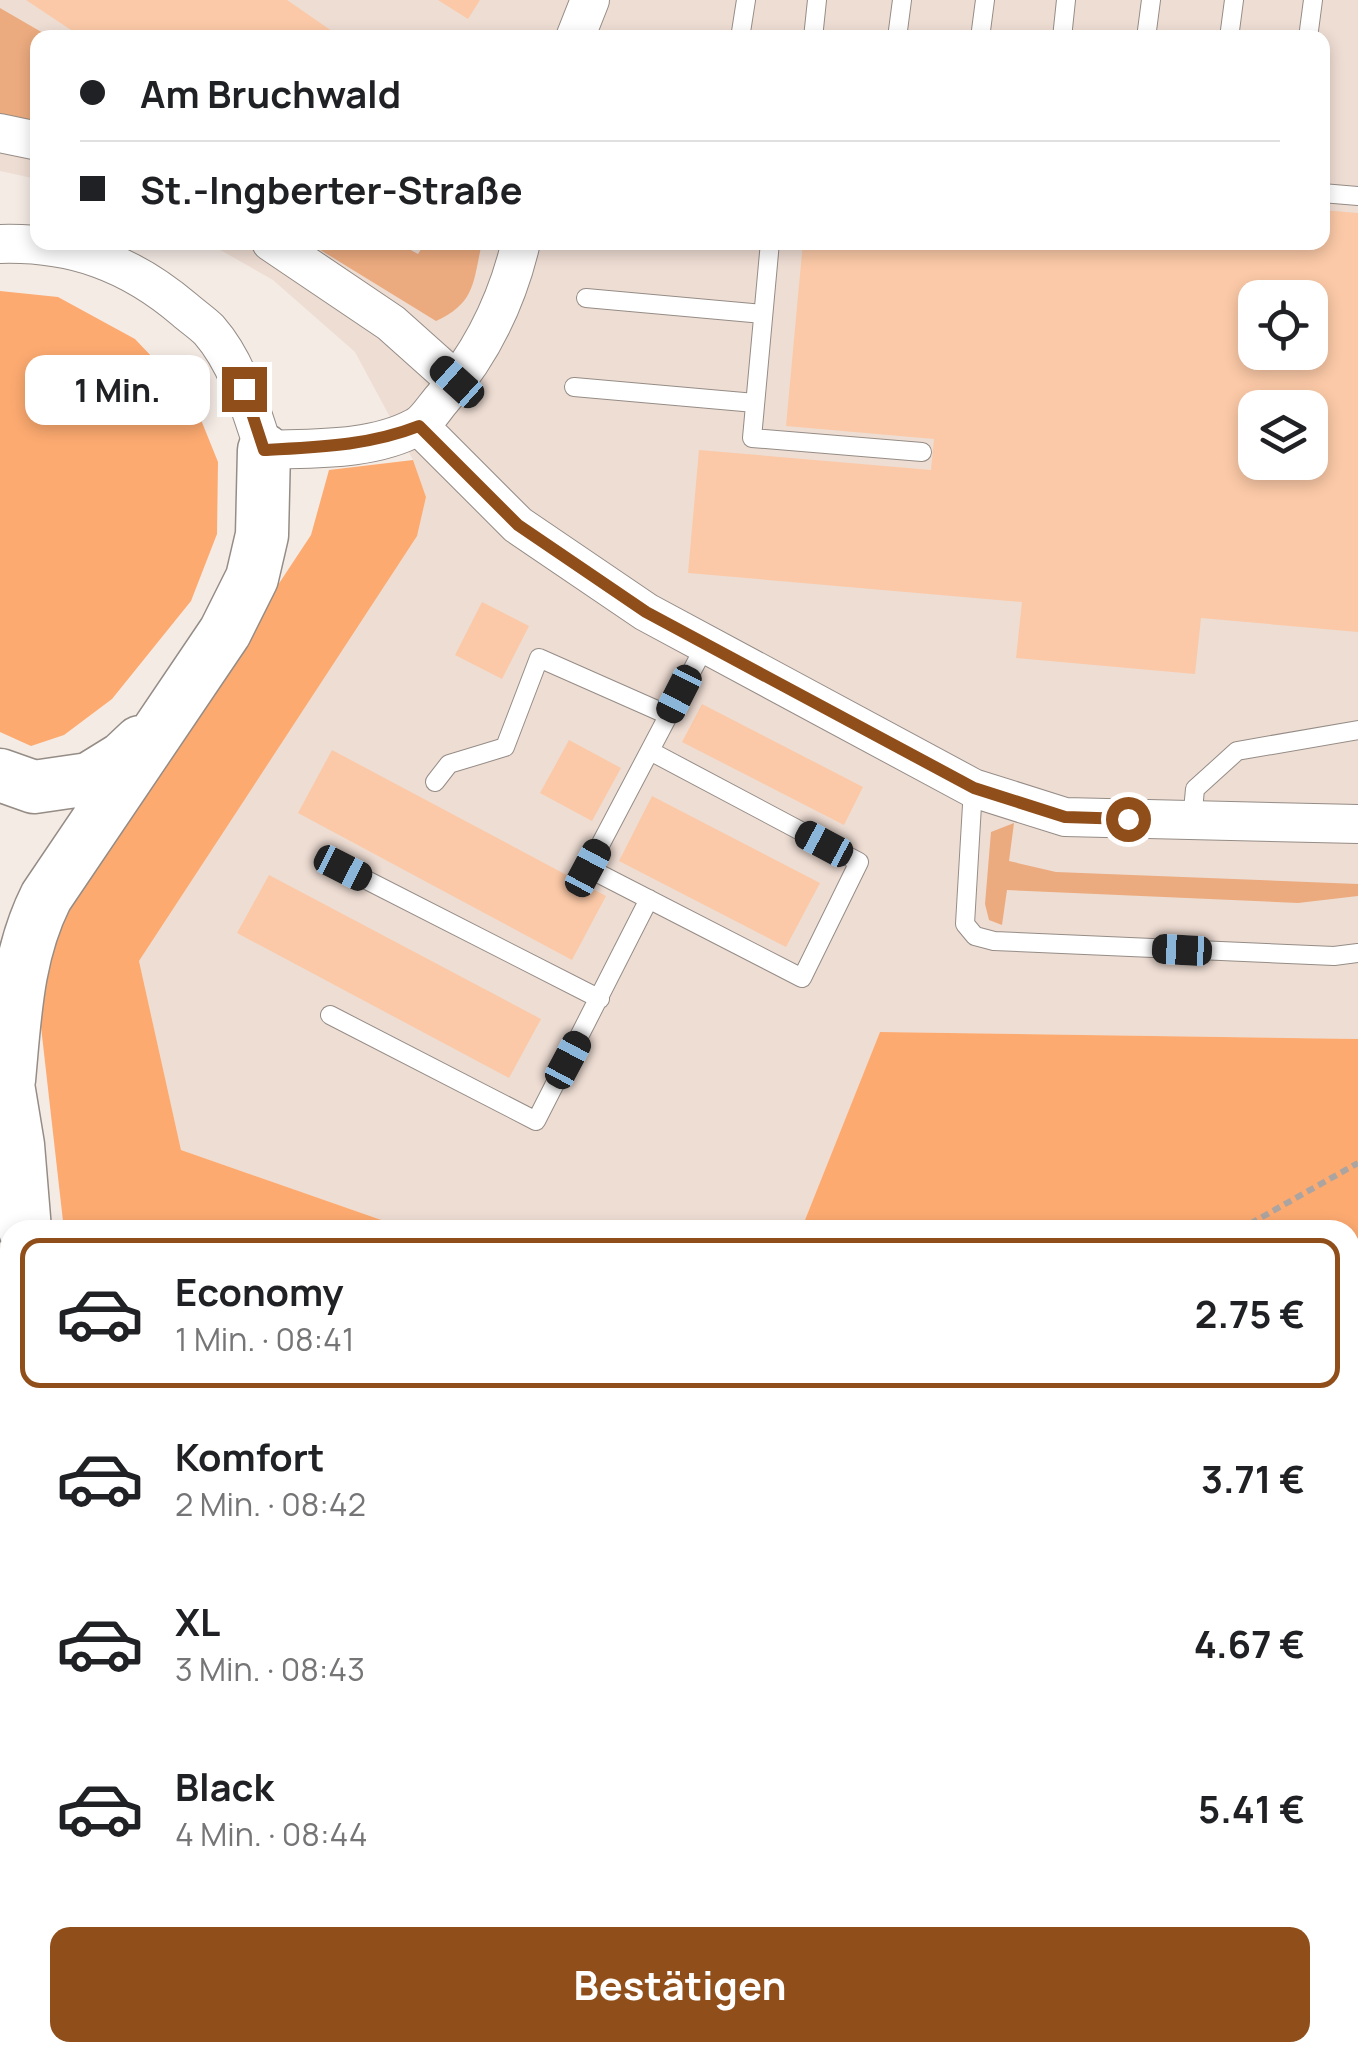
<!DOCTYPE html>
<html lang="de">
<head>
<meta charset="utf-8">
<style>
	body { margin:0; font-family:Manrope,sans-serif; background:#f2f2f2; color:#202124; height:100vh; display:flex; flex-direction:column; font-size:38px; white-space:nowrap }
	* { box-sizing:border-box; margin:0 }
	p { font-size:32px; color:#757577 }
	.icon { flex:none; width:55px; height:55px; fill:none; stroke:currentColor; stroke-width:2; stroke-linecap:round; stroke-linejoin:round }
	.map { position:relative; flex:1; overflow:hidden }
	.side { position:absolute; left:0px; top:1220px; width:1360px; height:842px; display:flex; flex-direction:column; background:#fff; border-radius:30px 30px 0 0; box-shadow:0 5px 15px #0003 }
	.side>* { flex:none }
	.hud { position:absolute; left:30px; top:30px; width:1300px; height:220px; border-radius:20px; box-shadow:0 5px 15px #0003; display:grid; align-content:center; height:220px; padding:0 50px; background:#fff }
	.tools { position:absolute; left:1238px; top:280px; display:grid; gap:20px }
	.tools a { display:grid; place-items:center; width:90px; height:90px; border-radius:20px; background:#fff; box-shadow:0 5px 15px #0003; font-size:50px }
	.end { position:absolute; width:45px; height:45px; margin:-22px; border:12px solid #904f1a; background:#fff; box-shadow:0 0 0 5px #fff }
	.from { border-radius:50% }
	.bubble { position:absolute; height:70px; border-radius:20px; background:#fff; box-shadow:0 5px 15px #0003; font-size:32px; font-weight:700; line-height:70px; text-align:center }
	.car { position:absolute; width:30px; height:60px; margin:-30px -15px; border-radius:12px; box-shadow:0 0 8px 2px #0007; background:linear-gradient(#222 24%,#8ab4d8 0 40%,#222 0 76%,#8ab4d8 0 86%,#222 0) }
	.hud b { display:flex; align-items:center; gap:35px; height:95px; font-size:38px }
	.hud b+b { border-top:2px solid #e0e0e0 }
	.hud i { width:25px; height:25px; background:#202124 }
	ul { padding:18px 0 0; list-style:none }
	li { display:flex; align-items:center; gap:30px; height:150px; margin:0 20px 15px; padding:0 30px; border:5px solid transparent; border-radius:20px }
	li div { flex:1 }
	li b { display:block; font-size:38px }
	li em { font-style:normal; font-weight:700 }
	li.selected { border-color:#904f1a }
	li>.icon { width:90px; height:90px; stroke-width:1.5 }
	.button { display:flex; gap:20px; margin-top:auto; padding:20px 50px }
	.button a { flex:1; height:115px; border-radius:20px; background:#904f1a; color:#fff; font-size:40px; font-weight:700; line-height:115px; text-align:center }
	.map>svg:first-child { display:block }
	.built { fill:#eeddd3; fill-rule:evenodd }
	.green { fill:#ecab7f }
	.forest { fill:#fcaa70 }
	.building { fill:#fbc9a7; fill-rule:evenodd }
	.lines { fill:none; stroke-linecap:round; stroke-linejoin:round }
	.lane-casing { stroke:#958c86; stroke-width:20 }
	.street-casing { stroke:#958c86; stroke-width:40 }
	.secondary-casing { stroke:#958c86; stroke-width:55 }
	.path { stroke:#aca4a0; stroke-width:6; stroke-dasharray:8 5; stroke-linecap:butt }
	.lane { stroke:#fff; stroke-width:18 }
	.street { stroke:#fff; stroke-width:38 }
	.secondary { stroke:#fff; stroke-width:52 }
	.route { stroke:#904f1a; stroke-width:12 }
</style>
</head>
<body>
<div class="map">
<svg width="1358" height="2061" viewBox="0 0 1358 2061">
	<rect width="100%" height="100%" fill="#f5ebe5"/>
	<path class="built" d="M0,0H1358V1039L880,1032L801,1230H410L181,1150L139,961L416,536L426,497L413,460L355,352L273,280L208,243L1322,242V38H38L37,179L0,171ZM1255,298H1310V352H1255ZM1255,408H1310V462H1255Z"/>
	<path class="green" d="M0,8L50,37L38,38L37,124L0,115Z
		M309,243H398L418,254L425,243H482C473,281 476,303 436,321Z
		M1014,823L1009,861L1056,872L1358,884V896L1298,903L1007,890L1002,925L989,920L985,904L991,832Z"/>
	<path class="forest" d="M0,291L58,297L135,339L193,400L218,462L217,534L191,601L112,699L64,735L31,746L0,732Z
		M413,460L426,497L417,536L139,961L181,1150L410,1230H64L33,956L311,535L329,470Z
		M880,1032L1358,1039V2061H8L10,2051L1350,2052V1230H801Z"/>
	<path class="building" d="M26,0H287L342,38H83Z
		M438,0H480L468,19Z
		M1322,210L1358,213V632L1201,618L1195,674L1016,658L1022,602L688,573L699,450L931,470L934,439L786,426L803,242H1322ZM1255,298H1310V352H1255ZM1255,408H1310V462H1255Z
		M482,602L529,626L502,679L455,655Z
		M702,704L863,787L844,825L682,742Z
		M569,740L621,768L592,821L540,793Z
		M332,750L606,896L572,960L298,813Z
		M652,796L820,883L786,947L619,861Z
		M269,875L541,1019L509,1078L237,933Z"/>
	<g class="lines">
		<defs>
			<path id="lane" d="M741,32L746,0
				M813,38L817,0
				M897,38L902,0
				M980,38L985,0
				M1062,38L1066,0
				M1146,38L1151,0
				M1229,38L1234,0
				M1308,38L1313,0
				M1322,193L1358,196
				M770,242L752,438L922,452
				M586,298L763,314
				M574,387L755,403
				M650,751L859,862L802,978L588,868L706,644
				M435,782L449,764L505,747L539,658L668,715
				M973,788L965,924L975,936L994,941L1334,956L1358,953
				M1192,821L1195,789L1237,751L1358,730
				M343,868L600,999
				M330,1015L536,1121L649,899"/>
			<path id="street" d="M575,38L590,0
				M0,133L38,141
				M271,242L391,323L457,382
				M0,244C73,242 130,263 185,310C193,317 202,323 209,330C238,363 251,410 264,450C312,448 372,451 416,427C426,422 434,408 442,399C482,353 507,302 521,242
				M419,426L518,525L646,612L973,788L1065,817L1358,824"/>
			<path id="secondary" d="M0,775L34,787L89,779L123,758L140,742
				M2,1048L18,1145L25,1230
				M9,1080C15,1016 17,955 46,897L225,632L252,578L262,535L264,450
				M0,1839L10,1776"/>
		</defs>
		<use href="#lane" class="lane-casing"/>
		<use href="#street" class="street-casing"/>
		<use href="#secondary" class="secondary-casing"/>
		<path class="path" d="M1239,1230L1358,1163
			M1350,1726L1358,1732"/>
		<use href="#lane" class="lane"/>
		<use href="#street" class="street"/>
		<use href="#secondary" class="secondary"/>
	</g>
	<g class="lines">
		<path class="route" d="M244,389L264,450C317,447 368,446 419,426L518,525L646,612L974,788L1065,817L1128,819"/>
	</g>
</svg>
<div class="tools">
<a><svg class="icon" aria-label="locate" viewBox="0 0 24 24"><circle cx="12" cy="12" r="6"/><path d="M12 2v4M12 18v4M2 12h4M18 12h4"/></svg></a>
<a><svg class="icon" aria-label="layers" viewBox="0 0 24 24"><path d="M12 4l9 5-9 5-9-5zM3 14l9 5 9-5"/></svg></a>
</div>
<i class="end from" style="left:1128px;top:819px"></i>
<i class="end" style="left:244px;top:389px"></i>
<div class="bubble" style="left:25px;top:355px;width:185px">1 Min.</div>
<i class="car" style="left:457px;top:382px;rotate:312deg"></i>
<i class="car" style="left:679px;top:694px;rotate:207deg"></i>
<i class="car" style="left:824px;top:844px;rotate:298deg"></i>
<i class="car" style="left:343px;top:868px;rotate:117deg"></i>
<i class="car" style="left:588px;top:868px;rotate:28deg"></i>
<i class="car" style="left:1182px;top:950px;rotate:273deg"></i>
<i class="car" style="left:568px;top:1060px;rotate:28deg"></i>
<div class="hud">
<b><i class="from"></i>Am Bruchwald</b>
<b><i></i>St.-Ingberter-Straße</b>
</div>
<section class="side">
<ul>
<li class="selected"><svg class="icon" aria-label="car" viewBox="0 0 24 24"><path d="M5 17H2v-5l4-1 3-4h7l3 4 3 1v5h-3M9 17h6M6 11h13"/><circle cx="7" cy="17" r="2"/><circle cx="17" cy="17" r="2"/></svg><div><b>Economy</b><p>1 Min. · 08:41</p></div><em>2.75 €</em></li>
<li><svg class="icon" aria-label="car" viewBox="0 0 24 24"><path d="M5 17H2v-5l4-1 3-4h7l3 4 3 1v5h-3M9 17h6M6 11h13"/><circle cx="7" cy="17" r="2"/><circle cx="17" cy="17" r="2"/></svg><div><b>Komfort</b><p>2 Min. · 08:42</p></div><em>3.71 €</em></li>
<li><svg class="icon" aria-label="car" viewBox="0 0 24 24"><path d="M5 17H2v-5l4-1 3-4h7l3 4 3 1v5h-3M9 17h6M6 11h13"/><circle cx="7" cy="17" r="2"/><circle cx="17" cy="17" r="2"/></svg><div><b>XL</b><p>3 Min. · 08:43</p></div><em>4.67 €</em></li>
<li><svg class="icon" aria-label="car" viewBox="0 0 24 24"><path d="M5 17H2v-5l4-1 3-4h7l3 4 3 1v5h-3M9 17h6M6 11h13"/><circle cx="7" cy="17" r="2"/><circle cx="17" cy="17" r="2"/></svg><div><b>Black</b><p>4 Min. · 08:44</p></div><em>5.41 €</em></li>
</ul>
<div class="button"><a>Bestätigen</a></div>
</section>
</div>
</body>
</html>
